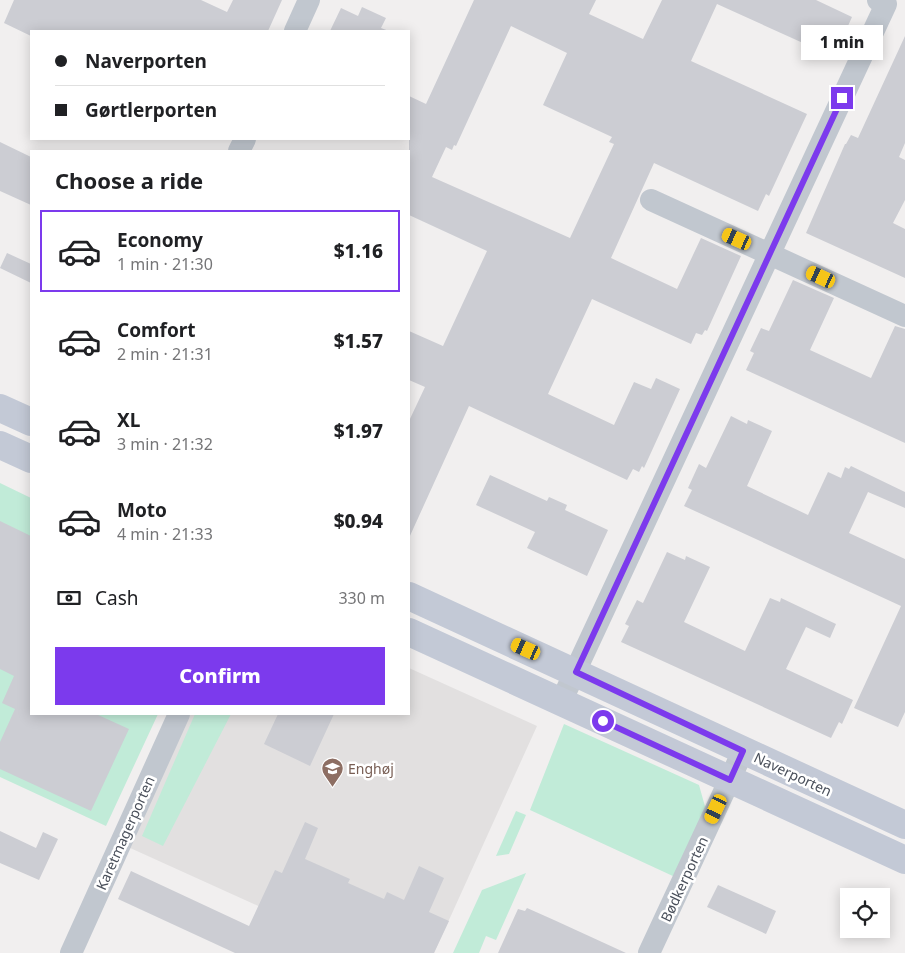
<!DOCTYPE html>
<html lang="en">
<head>
<meta charset="utf-8">
<style>
	body { margin:0; font-family:"Noto Sans",sans-serif; background:#f6f6f6; color:#202124; height:100vh; display:flex; flex-direction:column; font-size:19px; white-space:nowrap }
	* { box-sizing:border-box; margin:0 }
	p { font-size:16px; color:#757577 }
	.icon { flex:none; width:28px; height:28px; fill:none; stroke:currentColor; stroke-width:2; stroke-linecap:round; stroke-linejoin:round }
	.map { position:relative; flex:1; overflow:hidden }
	.panel { position:absolute; left:30px; top:150px; width:380px; height:565px; display:flex; flex-direction:column; background:#fff; border-radius:0px; box-shadow:0 2px 12px #0003 }
	.panel>* { flex:none }
	.top-card { position:absolute; left:30px; top:30px; width:380px; height:110px; border-radius:0px; box-shadow:0 2px 12px #0003; display:grid; align-content:center; height:110px; padding:0 25px; background:#fff }
	.tools { position:absolute; left:840px; top:888px; display:grid; gap:10px }
	.tools a { display:grid; place-items:center; width:50px; height:50px; border-radius:0px; background:#fff; box-shadow:0 2px 12px #0003; font-size:25px }
	.end { position:absolute; width:22px; height:22px; margin:-11px; border:6px solid #7c3aed; background:#fff; box-shadow:0 0 0 2px #fff }
	.from { border-radius:50% }
	.bubble { position:absolute; height:35px; border-radius:0px; background:#fff; box-shadow:0 2px 12px #0003; font-size:16px; font-weight:800; line-height:35px; text-align:center }
	.car { position:absolute; width:15px; height:30px; margin:-15px -8px; border-radius:6px; box-shadow:0 0 4px 1px #0007; background:linear-gradient(#f5c518 24%,#345 0 40%,#f5c518 0 76%,#345 0 86%,#f5c518 0) }
	.top-card b { display:flex; align-items:center; gap:18px; height:48px; font-size:19px }
	.top-card b+b { border-top:1px solid #e0e0e0 }
	.top-card i { width:12px; height:12px; background:#202124 }
	ul { padding:0; list-style:none }
	li { display:flex; align-items:center; gap:15px; height:82px; margin:0 10px 8px; padding:0 15px; border:2px solid transparent; border-radius:0px }
	li div { flex:1 }
	li b { display:block; font-size:19px }
	li em { font-style:normal; font-weight:800 }
	li.selected { border-color:#7c3aed }
	li>.icon { width:45px; height:45px; stroke-width:1.5 }
	h2 { padding:0 25px; font-size:22px; line-height:60px }
	.pay { display:flex; align-items:center; gap:12px; height:55px; padding:0 25px; font-size:19px }
	.pay p { margin-inline-start:auto }
	.primary-button { display:flex; gap:10px; margin-top:auto; padding:10px 25px }
	.primary-button a { flex:1; height:58px; border-radius:0px; background:#7c3aed; color:#fff; font-size:20px; font-weight:800; line-height:58px; text-align:center }
	.map>svg:first-child { display:block }
	.education { fill:#e2e0e0 }
	.green { fill:#c1ebd8 }
	.building { fill:#cccdd3; fill-rule:evenodd }
	.lines { fill:none; stroke-linecap:round; stroke-linejoin:round }
	.street { stroke:#c1c7cf; stroke-width:22 }
	.secondary { stroke:#c3c9d6; stroke-width:28 }
	.route { stroke:#7c3aed; stroke-width:6 }
	.labels { text-anchor:middle; dominant-baseline:central; stroke-width:5; stroke-linejoin:round; paint-order:stroke }
	.education-label { font-size:14px; fill:#785e54; stroke:#fff; text-anchor:start }
	.street-label { font-size:14px; fill:#494f5a; stroke:#fff }
</style>
</head>
<body>
<div class="map">
<svg width="905" height="953" viewBox="0 0 905 953">
	<rect width="100%" height="100%" fill="#f1efef"/>
	<path class="education" d="M409,668L537,726L434,953H362L128,847L188,714H409Z"/>
	<path class="green" d="M0,483L31,498V714H158L106,826L0,777Z
		M195,714H231L163,846L142,836Z
		M564,724L699,785L706,810L675,877L530,810Z
		M516,811L526,815L509,854L496,856Z
		M526,873L496,940L486,936L479,953H453L482,890Z"/>
	<path class="building" d="M14,0H201L227,12L233,0H282L268,31H31V36L4,23Z
		M474,0H596L589,14L643,39L662,0H816L852,17L834,57L717,4L691,61L807,114L769,196L766,194L758,211L654,163L611,258L677,289L701,238L741,256L707,331L705,330L702,335L696,333L691,344L592,299L548,394L614,425L634,382L651,389L656,378L680,389L644,468L642,466L639,472L633,469L627,480L469,406L409,538V421L425,387L409,380V331L443,346L487,251L409,215V96L426,104ZM511,26L567,53L543,105L612,137L609,142L614,144L570,238L432,177L446,147L452,150L454,145L456,146Z
		M362,7L386,18L381,28L389,31H330L341,8L358,16Z
		M905,36V143L899,157L905,160V200L893,223L905,229V278L806,233L845,144H846L851,135L858,138Z
		M0,142L31,157V205L0,191Z
		M7,253L31,264V283L0,268Z
		M793,280L834,298L810,350L871,378L895,326L905,329V443L746,370L754,353L750,351L761,328L769,331Z
		M731,416L747,424L748,420L772,431L747,486L808,515L828,472L841,478L845,467L849,469L851,466L905,492V508L868,492L849,533L905,559V712L898,727L854,708L901,606L684,506L692,490L688,488L699,464L706,468Z
		M490,475L547,501L549,497L567,505L565,510L608,530L587,576L527,548L535,532L476,505Z
		M0,521L31,536V714H96L129,729L91,811L0,769V742L15,709L2,703L14,676L0,669Z
		M667,552L685,560L686,556L710,567L684,622L745,651L770,598L780,602L781,598L836,624L830,638L806,627L786,669L853,700L842,724L839,722L831,738L621,642L629,626L625,624L637,600L643,603Z
		M278,714H334L310,766L264,744Z
		M305,822L318,828L305,859L350,879L348,883L384,899L387,892L404,900L419,866L444,878L429,912L449,921L434,953H235L118,899L131,871L249,926L275,870L282,873Z
		M0,831L36,848L43,832L58,839L39,880L0,863Z
		M718,885L776,911L766,934L707,907Z
		M527,908L554,920L626,953H498L518,909L525,911Z"/>
	<g class="lines">
		<path class="street" d="M295,31L309,0
			M239,151L245,139
			M651,200L905,316
			M561,702L886,4L878,0
			M71,953L179,714
			M649,953L743,751"/>
		<path class="secondary" d="M0,408L31,422
			M0,445L31,459
			M409,596L905,825
			M409,632L905,860"/>
	</g>
	<g class="lines">
		<path class="route" d="M603,721L730,780L743,751L576,672L842,98"/>
	</g>
	<defs>
		<symbol id="school-pin" viewBox="-11 -11 22 30"><path d="M0 17L-7.5 6A9.5 9.5 0 1 1 7.5 6Z" fill="#8d6e63" stroke="#fff"/><path d="M0-5L7-2L0 1L-7-2ZM-4 1L0 2.5L4 1V4Q0 6-4 4Z" fill="#fff"/></symbol>
	</defs>
	<g fill-rule="evenodd">
		<use href="#school-pin" x="320" y="756" width="25" height="34"/>
	</g>
	<g class="labels">
		<g class="education-label">
			<text x="348" y="768">Enghøj</text>
		</g>
		<g class="street-label">
			<text transform="translate(793 774) rotate(25)">Naverporten</text>
			<text transform="translate(125 833) rotate(-66)">Karetmagerporten</text>
			<text transform="translate(684 879) rotate(-65)">Bødkerporten</text>
		</g>
	</g>
</svg>
<div class="tools">
<a><svg class="icon" aria-label="locate" viewBox="0 0 24 24"><circle cx="12" cy="12" r="6"/><path d="M12 2v4M12 18v4M2 12h4M18 12h4"/></svg></a>
</div>
<i class="end from" style="left:603px;top:721px"></i>
<i class="end" style="left:842px;top:98px"></i>
<div class="bubble" style="left:801px;top:25px;width:82px">1 min</div>
<i class="car" style="left:737px;top:239px;rotate:294deg"></i>
<i class="car" style="left:821px;top:277px;rotate:295deg"></i>
<i class="car" style="left:526px;top:649px;rotate:294deg"></i>
<i class="car" style="left:716px;top:809px;rotate:205deg"></i>
<div class="top-card">
<b><i class="from"></i>Naverporten</b>
<b><i></i>Gørtlerporten</b>
</div>
<section class="panel">
<h2>Choose a ride</h2>
<ul>
<li class="selected"><svg class="icon" aria-label="car" viewBox="0 0 24 24"><path d="M5 17H2v-5l4-1 3-4h7l3 4 3 1v5h-3M9 17h6M6 11h13"/><circle cx="7" cy="17" r="2"/><circle cx="17" cy="17" r="2"/></svg><div><b>Economy</b><p>1 min · 21:30</p></div><em>$1.16</em></li>
<li><svg class="icon" aria-label="car" viewBox="0 0 24 24"><path d="M5 17H2v-5l4-1 3-4h7l3 4 3 1v5h-3M9 17h6M6 11h13"/><circle cx="7" cy="17" r="2"/><circle cx="17" cy="17" r="2"/></svg><div><b>Comfort</b><p>2 min · 21:31</p></div><em>$1.57</em></li>
<li><svg class="icon" aria-label="car" viewBox="0 0 24 24"><path d="M5 17H2v-5l4-1 3-4h7l3 4 3 1v5h-3M9 17h6M6 11h13"/><circle cx="7" cy="17" r="2"/><circle cx="17" cy="17" r="2"/></svg><div><b>XL</b><p>3 min · 21:32</p></div><em>$1.97</em></li>
<li><svg class="icon" aria-label="car" viewBox="0 0 24 24"><path d="M5 17H2v-5l4-1 3-4h7l3 4 3 1v5h-3M9 17h6M6 11h13"/><circle cx="7" cy="17" r="2"/><circle cx="17" cy="17" r="2"/></svg><div><b>Moto</b><p>4 min · 21:33</p></div><em>$0.94</em></li>
</ul>
<div class="pay"><svg class="icon" aria-label="cash" viewBox="0 0 24 24"><path d="M3 7h18v10H3z"/><circle cx="12" cy="12" r="2"/></svg>Cash<p>330 m</p></div>
<div class="primary-button"><a>Confirm</a></div>
</section>
</div>
</body>
</html>
